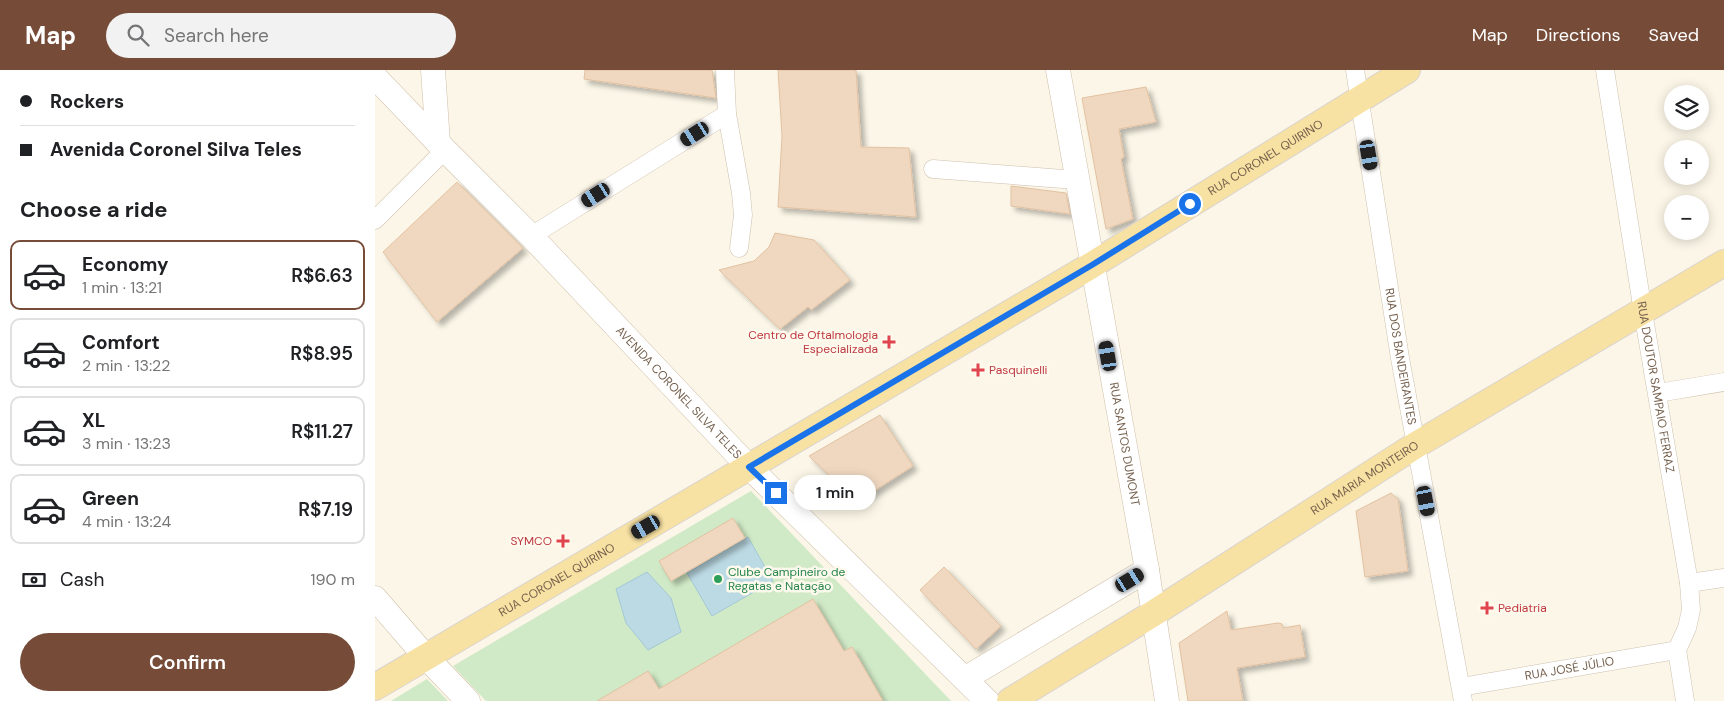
<!DOCTYPE html>
<html lang="en">
<head>
<meta charset="utf-8">
<style>
	body { margin:0; font-family:"DM Sans",sans-serif; background:#f2f2f2; color:#202124; height:100vh; display:flex; flex-direction:column; font-size:19px; white-space:nowrap }
	* { box-sizing:border-box; margin:0 }
	p { font-size:16px; color:#757577 }
	.icon { flex:none; width:28px; height:28px; fill:none; stroke:currentColor; stroke-width:2; stroke-linecap:round; stroke-linejoin:round }
	.map { position:relative; flex:1; overflow:hidden }
	.sheet { display:flex; flex-direction:column; background:#fff; width:375px }
	.sheet>* { flex:none }
	.guide { display:grid; align-content:center; height:110px; padding:0 20px; background:#fff }
	.fabs { position:absolute; left:1289px; top:15px; display:grid; gap:10px }
	.fabs a { display:grid; place-items:center; width:45px; height:45px; border-radius:50%; background:#fff; box-shadow:0 2px 12px #0003; font-size:25px }
	.end { position:absolute; width:22px; height:22px; margin:-11px; border:6px solid #1a73e8; background:#fff; box-shadow:0 0 0 2px #fff }
	.from { border-radius:50% }
	.bubble { position:absolute; height:35px; border-radius:18px; background:#fff; box-shadow:0 2px 12px #0003; font-size:16px; font-weight:600; line-height:35px; text-align:center }
	.car { position:absolute; width:15px; height:30px; margin:-15px -8px; border-radius:6px; box-shadow:0 0 4px 1px #0007; background:linear-gradient(#222 24%,#8ab4d8 0 40%,#222 0 76%,#8ab4d8 0 86%,#222 0) }
	.guide b { display:flex; align-items:center; gap:18px; height:48px; font-size:19px }
	.guide b+b { border-top:1px solid #e0e0e0 }
	.guide i { width:12px; height:12px; background:#202124 }
	ul { padding:0; list-style:none }
	li { display:flex; align-items:center; gap:15px; height:70px; margin:0 10px 8px; padding:0 10px; border:2px solid #e0e0e0; border-radius:10px }
	li div { flex:1 }
	li b { display:block; font-size:19px }
	li em { font-style:normal; font-weight:600 }
	li.current { border-color:#764c39 }
	li>.icon { width:45px; height:45px; stroke-width:1.5 }
	h2 { padding:0 20px; font-size:22px; line-height:60px }
	.pay { display:flex; align-items:center; gap:12px; height:55px; padding:0 20px; font-size:19px }
	.pay p { margin-inline-start:auto }
	.action { display:flex; gap:10px; margin-top:auto; padding:10px 20px }
	.action a { flex:1; height:58px; border-radius:30px; background:#764c39; color:#fff; font-size:20px; font-weight:600; line-height:58px; text-align:center }
	header { display:flex; align-items:center; gap:30px; box-sizing:border-box; height:70px; padding:0 25px; background:#764c39; color:#fff }
	header strong { font-size:24px }
	nav { display:flex; gap:28px; margin-inline-start:auto; font-size:18px }
	.search { width:350px; height:45px; background:#f2f2f2; display:flex; align-items:center; gap:12px; box-sizing:border-box; padding:0 18px; border-radius:28px; color:#757577; font-size:19px }
	main { display:flex; flex:1; min-height:0 }
	.map>svg:first-child { display:block }
	.green { fill:#d0e9c6 }
	.water { fill:#bcdae4; stroke:#a3c8d6 }
	.building { fill:#f0d8c0; stroke:#e2c1a1; filter:url(#shadow) }
	.lines { fill:none; stroke-linecap:round; stroke-linejoin:round }
	.street-casing { stroke:#cfc1b0; stroke-width:19 }
	.secondary-casing { stroke:#d0bfab; stroke-width:25 }
	.primary-casing { stroke:#dbd5d0; stroke-width:28 }
	.street { stroke:#fff; stroke-width:18 }
	.secondary { stroke:#fff; stroke-width:24 }
	.primary { stroke:#f7e1a3; stroke-width:26 }
	.route { stroke:#1a73e8; stroke-width:6 }
	.health-dot { fill:#e0444e; stroke:#fef9ed; stroke-width:2 }
	.leisure-dot { fill:#2e9e5b; stroke:#fef9ed; stroke-width:2 }
	.labels { text-anchor:middle; dominant-baseline:central; stroke-width:5; stroke-linejoin:round; paint-order:stroke }
	.street-label { font-size:12px; fill:#745f4c; stroke:#fef9ed }
	.health-label { font-size:12px; fill:#be3a42; stroke:#fef9ed; text-anchor:end }
	.leisure-label { font-size:12px; fill:#27864d; stroke:#fef9ed; text-anchor:start }
</style>
</head>
<body>
<header>
<strong>Map</strong>
<div class="search"><svg class="icon" aria-label="search" viewBox="0 0 24 24"><circle cx="10" cy="10" r="6"/><path d="M15 15l6 6"/></svg>Search here</div>
<nav><a>Map</a><a>Directions</a><a>Saved</a></nav>
</header>
<main>
<section class="sheet">
<div class="guide">
<b><i class="from"></i>Rockers</b>
<b><i></i>Avenida Coronel Silva Teles</b>
</div>
<h2>Choose a ride</h2>
<ul>
<li class="current"><svg class="icon" aria-label="car" viewBox="0 0 24 24"><path d="M5 17H2v-5l4-1 3-4h7l3 4 3 1v5h-3M9 17h6M6 11h13"/><circle cx="7" cy="17" r="2"/><circle cx="17" cy="17" r="2"/></svg><div><b>Economy</b><p>1 min · 13:21</p></div><em>R$6.63</em></li>
<li><svg class="icon" aria-label="car" viewBox="0 0 24 24"><path d="M5 17H2v-5l4-1 3-4h7l3 4 3 1v5h-3M9 17h6M6 11h13"/><circle cx="7" cy="17" r="2"/><circle cx="17" cy="17" r="2"/></svg><div><b>Comfort</b><p>2 min · 13:22</p></div><em>R$8.95</em></li>
<li><svg class="icon" aria-label="car" viewBox="0 0 24 24"><path d="M5 17H2v-5l4-1 3-4h7l3 4 3 1v5h-3M9 17h6M6 11h13"/><circle cx="7" cy="17" r="2"/><circle cx="17" cy="17" r="2"/></svg><div><b>XL</b><p>3 min · 13:23</p></div><em>R$11.27</em></li>
<li><svg class="icon" aria-label="car" viewBox="0 0 24 24"><path d="M5 17H2v-5l4-1 3-4h7l3 4 3 1v5h-3M9 17h6M6 11h13"/><circle cx="7" cy="17" r="2"/><circle cx="17" cy="17" r="2"/></svg><div><b>Green</b><p>4 min · 13:24</p></div><em>R$7.19</em></li>
</ul>
<div class="pay"><svg class="icon" aria-label="cash" viewBox="0 0 24 24"><path d="M3 7h18v10H3z"/><circle cx="12" cy="12" r="2"/></svg>Cash<p>190 m</p></div>
<div class="action"><a>Confirm</a></div>
</section>
<div class="map">
<svg width="1349" height="631" viewBox="0 0 1349 631">
	<defs>
		<filter id="shadow"><feDropShadow dx="4.5" dy="4.5" stdDeviation="2.5" flood-color="#0004"/></filter>
	</defs>
	<rect width="100%" height="100%" fill="#fbf6e7"/>
	<path class="green" d="M376,421L576,631H111L78,596Z
		M52,609L73,631H16Z"/>
	<path class="water" d="M373,467L398,511L337,546L312,503Z
		M272,502L296,528L306,562L273,580L251,553L241,519Z"/>
	<path class="building" d="M210,0H337L341,28L209,9Z
		M403,0H481L486,77L534,78L541,147L403,137L407,66Z
		M771,17L781,52L744,59L749,87L746,89L758,149L731,159L707,28Z
		M82,112L148,178L62,252L8,182Z
		M636,116L691,123L695,144L636,136Z
		M400,163L439,170L475,210L436,240L433,237L405,259L344,200L379,191L394,177Z
		M505,345L538,396L482,432L434,386Z
		M1016,423L1023,429L1033,501L990,507L981,441Z
		M358,448L370,468L296,511L284,491Z
		M569,497L626,556L601,579L545,520Z
		M438,529L469,581L477,577L508,631H222L273,601L284,619Z
		M852,541L856,560L903,553L907,554L908,558L925,555L930,587L862,598L868,631H813L804,573Z"/>
	<g class="lines">
		<defs>
			<g id="street">
				<path d="M350,0L352,44L366,123L368,145L364,178"/>
				<path id="s1" d="M980,0L1025,288L1088,631"/>
				<path id="s2" d="M1230,0L1268,242L1314,513L1316,540L1312,558L1302,580L1310,631"/>
				<path d="M558,99L701,110"/>
				<path d="M0,150L70,80"/>
				<path d="M156,166L352,44"/>
				<path d="M1283,323L1349,312"/>
				<path d="M1314,513L1349,508"/>
				<path id="s3" d="M1086,617L1302,580"/>
			</g>
			<g id="secondary">
				<path d="M58,0L63,73"/>
				<path id="s4" d="M683,0L772,500L792,631"/>
				<path id="s5" d="M0,7L70,80L156,166L374,397L612,631"/>
				<path d="M0,528L50,586L93,631"/>
				<path d="M591,608L772,500"/>
			</g>
			<g id="primary">
				<path id="s6" d="M0,617L717,195L1032,0"/>
				<path id="s7" d="M635,631L779,543L1041,375L1349,193"/>
			</g>
		</defs>
		<use href="#street" class="street-casing"/>
		<use href="#secondary" class="secondary-casing"/>
		<use href="#primary" class="primary-casing"/>
		<use href="#street" class="street"/>
		<use href="#secondary" class="secondary"/>
		<use href="#primary" class="primary"/>
	</g>
	<g class="lines">
		<path class="route" d="M401,423L374,397L717,195L815,134"/>
	</g>
	<g class="health-dot">
		<path d="M511.5 264.5h5v5h5v5h-5v5h-5v-5h-5v-5h5z"/>
		<path d="M600.5 292.5h5v5h5v5h-5v5h-5v-5h-5v-5h5z"/>
		<path d="M185.5 463.5h5v5h5v5h-5v5h-5v-5h-5v-5h5z"/>
		<path d="M1109.5 530.5h5v5h5v5h-5v5h-5v-5h-5v-5h5z"/>
	</g>
	<circle class="leisure-dot" cx="343" cy="509" r="5"/>
	<g class="labels">
		<g class="street-label">
			<text stroke="none"><textPath href="#s6" startOffset="1036">RUA CORONEL QUIRINO</textPath></text>
			<text stroke="none"><textPath href="#s1" startOffset="290">RUA DOS BANDEIRANTES</textPath></text>
			<text stroke="none"><textPath href="#s2" startOffset="321">RUA DOUTOR SAMPAIO FERRAZ</textPath></text>
			<text stroke="none"><textPath href="#s5" startOffset="438">AVENIDA CORONEL SILVA TELES</textPath></text>
			<text stroke="none"><textPath href="#s4" startOffset="380">RUA SANTOS DUMONT</textPath></text>
			<text stroke="none"><textPath href="#s7" startOffset="419">RUA MARIA MONTEIRO</textPath></text>
			<text stroke="none"><textPath href="#s6" startOffset="211">RUA CORONEL QUIRINO</textPath></text>
			<text stroke="none"><textPath href="#s3" startOffset="110">RUA JOSÉ JÚLIO</textPath></text>
		</g>
		<g class="health-label">
			<text x="503" y="265">Centro de Oftalmologia<tspan x="503" dy="14">Especializada</tspan></text>
			<text x="614" y="300" text-anchor="start">Pasquinelli</text>
			<text x="177" y="471">SYMCO</text>
			<text x="1123" y="538" text-anchor="start">Pediatria</text>
		</g>
		<g class="leisure-label">
			<text x="353" y="502">Clube Campineiro de<tspan x="353" dy="14">Regatas e Natação</tspan></text>
		</g>
	</g>
</svg>
<div class="fabs">
<a><svg class="icon" aria-label="layers" viewBox="0 0 24 24"><path d="M12 4l9 5-9 5-9-5zM3 14l9 5 9-5"/></svg></a>
<a>+</a>
<a>−</a>
</div>
<i class="end from" style="left:815px;top:134px"></i>
<i class="end" style="left:401px;top:423px"></i>
<div class="bubble" style="left:419px;top:405px;width:82px">1 min</div>
<i class="car" style="left:320px;top:64px;rotate:238deg"></i>
<i class="car" style="left:994px;top:85px;rotate:170deg"></i>
<i class="car" style="left:221px;top:125px;rotate:238deg"></i>
<i class="car" style="left:733px;top:286px;rotate:350deg"></i>
<i class="car" style="left:1051px;top:431px;rotate:169deg"></i>
<i class="car" style="left:271px;top:457px;rotate:240deg"></i>
<i class="car" style="left:755px;top:510px;rotate:59deg"></i>
</div>
</main>
</body>
</html>
